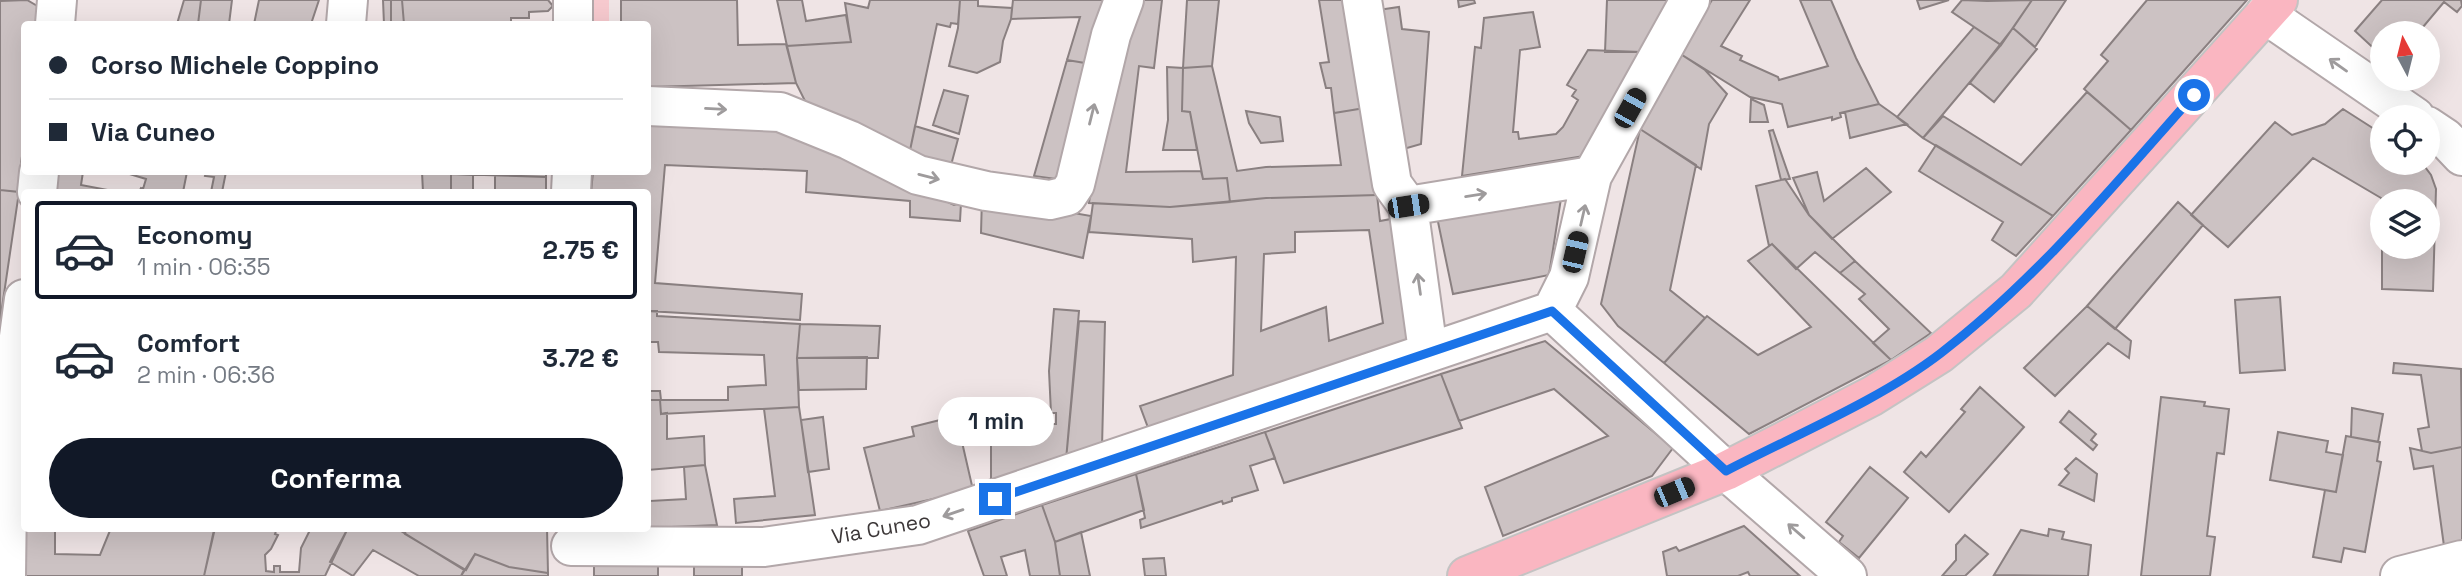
<!DOCTYPE html>
<html lang="it">
<head>
<meta charset="utf-8">
<style>
	body { margin:0; font-family:"Space Grotesk",sans-serif; background:#f6f6f7; color:#1f2937; height:100vh; display:flex; flex-direction:column; font-size:26px; white-space:nowrap }
	* { box-sizing:border-box; margin:0 }
	p { font-size:23px; color:#747a83 }
	.icon { flex:none; width:38px; height:38px; fill:none; stroke:currentColor; stroke-width:2; stroke-linecap:round; stroke-linejoin:round }
	.map { position:relative; flex:1; overflow:hidden }
	.side { position:absolute; left:21px; top:189px; width:630px; height:343px; display:flex; flex-direction:column; background:#fff; border-radius:7px; box-shadow:0 7px 28px #0002 }
	.side>* { flex:none }
	.banner { position:absolute; left:21px; top:21px; width:630px; height:154px; border-radius:7px; box-shadow:0 7px 28px #0002; display:grid; align-content:center; height:154px; padding:0 28px; background:#fff }
	.needle { width:46px; rotate:353deg }
	.buttons { position:absolute; left:2370px; top:21px; display:grid; gap:14px }
	.buttons a { display:grid; place-items:center; width:70px; height:70px; border-radius:50%; background:#fff; box-shadow:0 7px 28px #0002; font-size:35px }
	.end { position:absolute; width:32px; height:32px; margin:-16px; border:9px solid #1a73e8; background:#fff; box-shadow:0 0 0 4px #fff }
	.from { border-radius:50% }
	.bubble { position:absolute; height:49px; border-radius:24px; background:#fff; box-shadow:0 7px 28px #0002; font-size:23px; font-weight:800; line-height:49px; text-align:center }
	.car { position:absolute; width:21px; height:42px; margin:-21px -10px; border-radius:9px; box-shadow:0 0 5px 2px #0007; background:linear-gradient(#222 24%,#8ab4d8 0 40%,#222 0 76%,#8ab4d8 0 86%,#222 0) }
	.banner b { display:flex; align-items:center; gap:24px; height:66px; font-size:26px }
	.banner b+b { border-top:2px solid #e0e1e3 }
	.banner i { width:18px; height:18px; background:#1f2937 }
	ul { padding:12px 0 0; list-style:none }
	li { display:flex; align-items:center; gap:21px; height:98px; margin:0 14px 10px; padding:0 14px; border:4px solid transparent; border-radius:7px }
	li div { flex:1 }
	li b { display:block; font-size:26px }
	li em { font-style:normal; font-weight:800 }
	li.active { border-color:#111827 }
	li>.icon { width:63px; height:63px; stroke-width:1.5 }
	.primary-button { display:flex; gap:14px; margin-top:auto; padding:14px 28px }
	.primary-button a { flex:1; height:80px; border-radius:42px; background:#111827; color:#fff; font-size:28px; font-weight:800; line-height:80px; text-align:center }
	.map>svg:first-child { display:block }
	.green { fill:#f6c9ce }
	.building { fill:#ccc2c3; stroke:#8a8081; stroke-width:2; fill-rule:evenodd }
	.lines { fill:none; stroke-linecap:round; stroke-linejoin:round }
	.minor-casing { stroke:#b2a7a9; stroke-width:42 }
	.major-casing { stroke:#c4c3c3; stroke-width:42 }
	.minor { stroke:#fff; stroke-width:38 }
	.major { stroke:#fab6c1; stroke-width:38 }
	.oneway { stroke:#9e9b9c }
	.route { stroke:#1a73e8; stroke-width:9 }
	.labels { text-anchor:middle; dominant-baseline:central; stroke-width:5; stroke-linejoin:round; paint-order:stroke }
	.street-label { font-size:21px; fill:#3c3738; stroke:#fff }
</style>
</head>
<body>
<div class="map">
<svg width="2462" height="576" viewBox="0 0 2462 576">
	<rect width="100%" height="100%" fill="#efe4e5"/>
	<path class="green" d="M593,0H609V24H592Z"/>
	<path class="building" d="M27,0L39,7V24H24V138L18,192L0,190V1Z
		M184,0H201L198,24H177Z
		M201,0H232L229,24H198Z
		M319,0L311,24H254L259,0Z
		M383,0H391V24H384Z
		M391,0H402L404,24H391Z
		M402,0H548L553,6L548,11L529,12V18H511V24H404Z
		M621,0H737L738,45L786,44L796,83L648,87V24H621Z
		M777,0H802L806,21L846,15L851,42L787,46Z
		M870,0H960L958,24L951,23L950,27L937,24L909,155L809,109L796,83L787,46L851,42L845,3L868,8Z
		M960,0H978V6L1012,8L1011,19L1003,41L1000,62L977,73L949,66L958,28Z
		M1013,0H1112L1091,64L1067,60L1080,17L1011,19Z
		M1131,0H1162L1154,68L1139,66L1126,172L1201,171L1203,179L1227,178L1230,202L1170,207L1089,203L1105,82Z
		M1187,0H1219L1212,66L1183,68Z
		M1319,0H1350L1365,108L1334,113L1331,88H1326L1320,63L1329,62Z
		M1458,0H1474L1475,3L1459,7Z
		M1607,0H1673L1640,52H1605Z
		M1712,0H1750L1721,46L1742,56L1740,60L1778,77L1779,80L1828,66L1800,0H1831L1856,58L1879,104L1840,113L1841,117L1832,120V117L1788,127L1782,104L1750,97L1679,53Z
		M1917,0H1949L1920,9Z
		M1962,0L1987,1L2032,0L2001,45L1952,12Z
		M2032,0H2066L2035,47L2013,28Z
		M2147,0H2247L2131,130L2084,89L2108,61L2101,55Z
		M2382,0H2461L2462,6L2457,12L2444,2L2418,33H2382V56L2355,31Z
		M1399,7L1402,29L1429,32L1421,144L1400,150L1371,11Z
		M1533,12L1540,47L1520,50L1513,132H1518L1519,139L1556,134L1563,127L1578,100L1572,96L1576,90L1567,85L1588,50L1640,52L1584,156L1462,176L1475,47L1481,48L1484,18Z
		M1974,27L2001,45L1923,138L1897,117Z
		M2013,28L2037,49L1994,102L1970,83Z
		M1679,53L1705,70L1727,94L1709,124L1701,169L1640,129Z
		M1067,60L1091,64L1056,179L1034,176Z
		M1212,66L1237,171L1266,167L1341,165L1334,113L1365,108L1377,195L1266,198L1230,202L1227,178L1203,179L1190,112L1182,111L1183,68Z
		M1167,67L1183,68L1182,111L1190,112L1197,150H1163L1168,120Z
		M944,90L968,96L959,134L933,125Z
		M2087,92L2131,130L2053,216L1923,138L1943,116L2021,165Z
		M1751,99L1764,105L1768,122H1750Z
		M1879,104L1907,124L1850,138L1845,112Z
		M2343,109L2382,134V163H2422L2431,175L2436,189L2433,291L2382,289V247H2427V201H2382V241L2381,198L2313,158L2228,247L2191,215L2275,122L2292,135L2325,124Z
		M1246,111L1280,117L1283,141L1261,143L1249,123Z
		M648,121L796,125L843,154L954,205L961,203L960,221L910,217V201L806,192L807,171L665,165L655,283L802,294L800,320L648,311V192H591L593,172H648Z
		M915,126L958,139L950,169L909,155Z
		M1640,129L1696,165L1670,290L1705,318L1664,363L1618,326L1601,304Z
		M1773,130L1790,179L1781,180L1769,131Z
		M1936,145L2053,216L2016,256L1992,240L2003,222L1919,171Z
		M1866,168L1891,192L1832,239L1809,215L1793,178L1817,172L1824,201Z
		M55,172H83L81,185L118,192H52Z
		M123,172H187L183,192H139L141,188L143,189L146,179Z
		M206,172H226L222,192H211L214,177L205,176Z
		M422,172H451V192H423Z
		M451,172H546V177L451,174Z
		M451,174L473,175V191L495,190V175L546,177V192H451Z
		M1785,179L1809,215L1855,261L1840,273L1815,252L1796,269L1772,244L1769,246L1756,186Z
		M0,190L19,192L0,321Z
		M1562,192L1549,275L1453,294L1437,217Z
		M1377,195L1380,221L1391,219L1412,346L1150,433L1140,406L1233,375L1236,257L1193,262L1192,239L1089,232L1093,203L1170,207L1266,198ZM1369,230L1383,323L1329,341L1326,307L1261,331L1264,254L1295,252V232Z
		M982,197L1091,216L1083,258L981,233Z
		M2178,202L2203,225L2115,329L2087,306Z
		M1772,244L1891,360L1749,434L1664,363L1707,316L1758,355L1811,327L1748,261Z
		M1855,261L1931,333L1891,360L1873,343L1889,329L1859,299L1865,294L1840,273Z
		M2280,297L2285,370L2240,373L2235,300Z
		M2087,306L2131,341L2129,358L2108,343L2055,396L2024,368Z
		M1054,309L1079,311L1066,460L991,486V424H1056V413H1051L1049,371Z
		M648,311H657V316L800,324L797,358L799,407L661,414L660,400H648V391H660L661,400H728V387L766,385L764,355L659,352L658,342H648Z
		M1079,321L1105,322L1102,448L1066,460Z
		M800,324L880,326L878,358H797Z
		M1545,341L1673,448L1652,476L1503,536L1485,487L1608,436L1554,389L1459,421L1441,374Z
		M867,357L866,389L799,390L797,358Z
		M2394,363L2461,369L2462,447L2431,453L2422,451L2418,429L2429,427L2421,375L2393,373Z
		M1441,374L1462,428L1284,483L1265,432Z
		M1980,387L2024,427L1949,512L1904,472L1921,452L1926,457L1965,412L1961,409Z
		M2161,397L2205,402L2204,406L2229,409L2224,454L2217,453L2207,536L2215,537L2210,576H2141Z
		M648,400H660L661,414L667,413V439L704,436L705,465L648,470Z
		M799,407L815,515L736,523L734,499L775,496L764,409Z
		M2352,408L2383,414L2378,442L2351,437Z
		M2069,411L2096,434L2091,440L2097,445L2093,450L2060,422Z
		M956,416L973,490L880,511L864,448L914,436L912,427Z
		M823,417L829,469L808,472L801,420Z
		M1265,432L1275,458L1250,466L1258,490L1232,498V501L1223,504L1222,501L1141,528L1140,520L1145,518L1136,474Z
		M2278,432L2328,441L2326,452L2343,455L2336,492L2270,480Z
		M2346,436L2380,442L2377,461L2381,462L2365,552L2344,548L2341,562L2313,557L2325,490L2336,492Z
		M2462,447V543L2444,546L2433,466L2414,469L2410,448L2431,453Z
		M2076,458L2097,474L2094,501L2059,485L2069,473L2065,469Z
		M705,465L717,525L648,528V480L650,501L686,499L684,467Z
		M1870,467L1908,498L1859,558L1839,542L1843,536L1826,522Z
		M1136,474L1144,510L1055,542L1042,505Z
		M1042,505L1055,542L1060,576H1030L1025,550L1001,557L1007,576H984L968,531Z
		M1744,526L1800,576H1750L1748,572L1738,576H1667L1663,552L1676,547L1679,551Z
		M26,528H55V554L100,555L111,528L214,530L204,576H25Z
		M215,528H277L275,534L278,535L271,549L265,555L266,571L274,572V566H280V572H299L301,548L311,528H348L325,576H204Z
		M348,528H396L464,570L461,576H419L373,550L353,576L330,562Z
		M406,528H547L548,573L509,567L475,554L466,570L405,534Z
		M2049,529L2064,532L2062,539L2091,545L2088,576L1994,575L2021,530L2048,536Z
		M1081,532L1090,576H1060L1055,542Z
		M1965,535L1988,554L1965,576H1942L1956,560V545Z
		M475,554L509,567L548,573V576H461Z
		M1164,558L1166,576H1145L1143,559Z
		M694,560H742V576H694Z
		M658,561V576H594V562Z"/>
	<g class="lines">
		<defs>
			<path id="minor" d="M573,0V24
				M1362,0L1392,184L1408,206L1428,351
				M1690,0L1592,176L1569,277L1552,311L1726,471L1847,576
				M2265,14L2415,117
				M55,24L57,0
				M346,24L348,0
				M648,106L780,112L849,140L918,175L986,191L1050,200L1067,196L1075,184L1111,35L1124,0
				M2427,126L2445,138L2462,156
				M37,192L39,172
				M571,192L572,172
				M1408,206L1592,176
				M571,546L764,547L918,525L1552,311
				M6,576L8,420L24,299
				M2400,576L2462,560"/>
			<path id="major" d="M1467,576L1726,471L1872,396L1939,354L2016,291L2278,0"/>
		</defs>
		<use href="#minor" class="minor-casing"/>
		<use href="#major" class="major-casing"/>
		<use href="#minor" class="minor"/>
		<use href="#major" class="major"/>
	</g>
	<defs><path id="oneway-shaft" d="M-6 0H5M1.5-3L5.5 0L1.5 3" fill="none" stroke-width="1.6" stroke-linecap="round" stroke-linejoin="round" transform="scale(1.75)"/></defs>
	<g class="oneway">
		<use href="#oneway-shaft" transform="translate(2338 65) rotate(-145)"/>
		<use href="#oneway-shaft" transform="translate(716 109) rotate(3)"/>
		<use href="#oneway-shaft" transform="translate(1092 114) rotate(-76)"/>
		<use href="#oneway-shaft" transform="translate(929 177) rotate(14)"/>
		<use href="#oneway-shaft" transform="translate(1476 195) rotate(-9)"/>
		<use href="#oneway-shaft" transform="translate(1583 215) rotate(-77)"/>
		<use href="#oneway-shaft" transform="translate(1419 284) rotate(-98)"/>
		<use href="#oneway-shaft" transform="translate(953 513) rotate(161)"/>
		<use href="#oneway-shaft" transform="translate(1796 531) rotate(-139)"/>
	</g>
	<g class="lines">
		<path class="route" d="M995,499L1552,311L1726,471C1795,435 1880,400 1941,353C2036,280 2114,185 2194,95"/>
	</g>
	<g class="labels">
		<g class="street-label">
			<text transform="translate(881 528) rotate(-10)">Via Cuneo</text>
		</g>
	</g>
</svg>
<div class="buttons">
<a><svg class="needle" viewBox="-14 -14 28 28"><path d="M0-13l5 13h-10z" fill="#e53935"/><path d="M0 13l5-13h-10z" fill="#747a83"/></svg></a>
<a><svg class="icon" aria-label="locate" viewBox="0 0 24 24"><circle cx="12" cy="12" r="6"/><path d="M12 2v4M12 18v4M2 12h4M18 12h4"/></svg></a>
<a><svg class="icon" aria-label="layers" viewBox="0 0 24 24"><path d="M12 4l9 5-9 5-9-5zM3 14l9 5 9-5"/></svg></a>
</div>
<i class="end from" style="left:2194px;top:95px"></i>
<i class="end" style="left:995px;top:499px"></i>
<div class="bubble" style="left:938px;top:397px;width:116px">1 min</div>
<i class="car" style="left:1630px;top:108px;rotate:29deg"></i>
<i class="car" style="left:1408px;top:206px;rotate:81deg"></i>
<i class="car" style="left:1575px;top:252px;rotate:13deg"></i>
<i class="car" style="left:1674px;top:492px;rotate:67deg"></i>
<div class="banner">
<b><i class="from"></i>Corso Michele Coppino</b>
<b><i></i>Via Cuneo</b>
</div>
<section class="side">
<ul>
<li class="active"><svg class="icon" aria-label="car" viewBox="0 0 24 24"><path d="M5 17H2v-5l4-1 3-4h7l3 4 3 1v5h-3M9 17h6M6 11h13"/><circle cx="7" cy="17" r="2"/><circle cx="17" cy="17" r="2"/></svg><div><b>Economy</b><p>1 min · 06:35</p></div><em>2.75 €</em></li>
<li><svg class="icon" aria-label="car" viewBox="0 0 24 24"><path d="M5 17H2v-5l4-1 3-4h7l3 4 3 1v5h-3M9 17h6M6 11h13"/><circle cx="7" cy="17" r="2"/><circle cx="17" cy="17" r="2"/></svg><div><b>Comfort</b><p>2 min · 06:36</p></div><em>3.72 €</em></li>
</ul>
<div class="primary-button"><a>Conferma</a></div>
</section>
</div>
</body>
</html>
